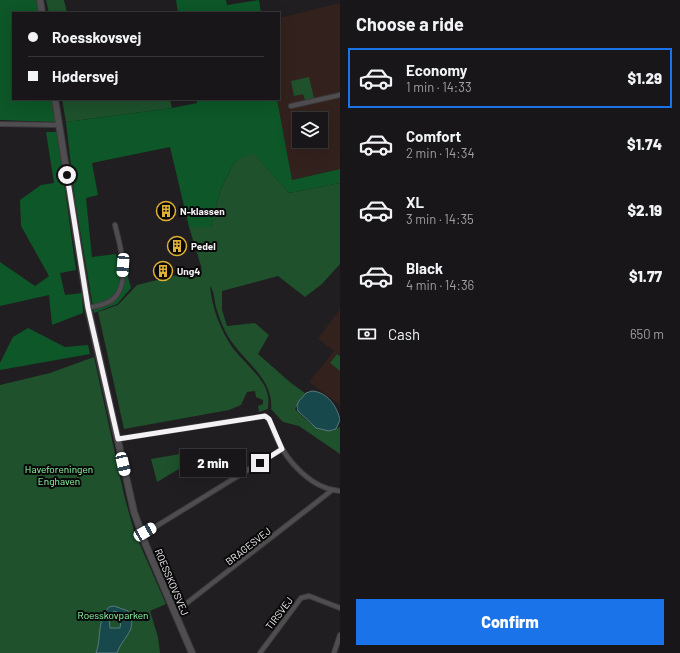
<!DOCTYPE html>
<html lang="en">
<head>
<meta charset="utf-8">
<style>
	body { margin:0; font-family:Barlow,sans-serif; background:#211f21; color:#f1f3f6; height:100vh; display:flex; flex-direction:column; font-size:15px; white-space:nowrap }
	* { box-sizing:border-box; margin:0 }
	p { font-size:13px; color:#9f9fa2 }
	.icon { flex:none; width:22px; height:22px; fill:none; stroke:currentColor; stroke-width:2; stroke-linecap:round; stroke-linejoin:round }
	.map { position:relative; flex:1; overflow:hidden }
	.panel { display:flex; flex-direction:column; background:#181618; width:340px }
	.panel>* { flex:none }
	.banner { position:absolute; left:12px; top:12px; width:268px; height:88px; border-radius:0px; box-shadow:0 4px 16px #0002,0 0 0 1px #363537; display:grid; align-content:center; height:88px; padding:0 16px; background:#181618 }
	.controls { position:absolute; left:292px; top:112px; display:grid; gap:8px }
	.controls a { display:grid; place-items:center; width:36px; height:36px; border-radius:0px; background:#181618; box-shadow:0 4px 16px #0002,0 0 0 1px #363537; font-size:20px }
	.end { position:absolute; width:18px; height:18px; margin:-9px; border:5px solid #f4f2f4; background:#111; box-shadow:0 0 0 2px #111 }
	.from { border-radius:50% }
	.bubble { position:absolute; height:28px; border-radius:0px; background:#181618; box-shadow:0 4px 16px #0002,0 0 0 1px #363537; font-size:13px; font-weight:800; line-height:28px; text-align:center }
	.car { position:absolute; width:12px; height:24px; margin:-12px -6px; border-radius:5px; box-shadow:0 0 3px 1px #0007; background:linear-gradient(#fff 24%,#345 0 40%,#fff 0 76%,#345 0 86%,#fff 0) }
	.banner b { display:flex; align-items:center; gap:14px; height:38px; font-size:15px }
	.banner b+b { border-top:1px solid #363537 }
	.banner i { width:10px; height:10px; background:#f1f3f6 }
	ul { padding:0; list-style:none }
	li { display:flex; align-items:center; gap:12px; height:60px; margin:0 8px 6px; padding:0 8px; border:2px solid transparent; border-radius:0px }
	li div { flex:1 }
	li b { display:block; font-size:15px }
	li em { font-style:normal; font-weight:800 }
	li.current { border-color:#1a73e8 }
	li>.icon { width:36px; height:36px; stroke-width:1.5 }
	h2 { padding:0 16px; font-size:18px; line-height:48px }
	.pay { display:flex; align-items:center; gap:10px; height:44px; padding:0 16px; font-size:15px }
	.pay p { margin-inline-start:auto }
	.cta { display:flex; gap:8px; margin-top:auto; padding:8px 16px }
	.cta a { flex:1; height:46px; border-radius:0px; background:#1a73e8; color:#fff; font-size:16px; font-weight:800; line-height:46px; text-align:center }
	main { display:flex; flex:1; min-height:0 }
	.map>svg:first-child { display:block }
	.education { fill:#33211d; fill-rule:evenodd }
	.green { fill:#1e512c }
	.forest { fill:#0d5728 }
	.water { fill:#17484b; stroke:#597b7e; fill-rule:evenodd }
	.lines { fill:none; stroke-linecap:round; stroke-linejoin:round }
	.street-casing { stroke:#3d3b3d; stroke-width:6 }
	.secondary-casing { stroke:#3d3b3d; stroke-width:8 }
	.street { stroke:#4f4d4f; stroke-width:4 }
	.secondary { stroke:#4f4d4f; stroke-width:6 }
	.route { stroke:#f4f2f4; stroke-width:5 }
	.labels { text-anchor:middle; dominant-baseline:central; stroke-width:4; stroke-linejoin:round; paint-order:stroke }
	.poi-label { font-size:10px; font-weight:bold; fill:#f4f2f4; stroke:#090809; text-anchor:start }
	.park-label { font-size:10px; fill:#8cffa8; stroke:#090809 }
	.street-label { font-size:10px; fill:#f4f2f4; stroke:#090809 }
</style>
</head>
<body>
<main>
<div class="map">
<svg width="340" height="653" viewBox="0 0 340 653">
	<rect width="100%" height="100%" fill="#201e20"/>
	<path class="education" d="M340,3V169L292,180L277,99H279V18ZM299,119H321V141H299Z
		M340,309V405L309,382L334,351L318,339Z"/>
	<path class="green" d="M46,0H64L67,13H49Z
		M309,77L314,98L305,100L303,94L294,96L291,81Z
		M62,99H170L172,108L66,122Z
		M253,152L289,193L340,183V264L322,284L305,297L278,276L222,291V310L227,326L255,323L269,335L258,354L291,383L305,393L295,409C309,423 312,428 332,431L340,427V454L299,426L283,422L271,409C274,380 246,363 231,341C225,332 220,321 217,310C214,303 215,292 210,286C212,308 220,329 232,347C242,361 266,379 268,396C269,400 268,405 268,409L259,412L258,406L263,404V400L256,397L255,391L247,392L241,405L229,410L124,429L98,312L118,305L137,285L202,269L189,227H211L220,191L234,162Z
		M337,354L340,356V371L330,363Z
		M94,357L124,495L134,531L166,604L150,611L158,637L160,653H0V385L50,373Z
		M197,451L199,457L157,482L151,459Z"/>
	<path class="forest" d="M0,0H37L39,13H13V99H51L55,122L0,120Z
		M176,0H226L227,5L259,0L261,13H178Z
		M196,99H277L292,180L340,169V183L289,193L253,153L234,162L220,191L211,227H189L170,147L92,163L98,195L86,198L92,257L116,254L118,263L129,267L128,277L131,288L117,304L94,313L75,200L66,122L172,108L197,103Z
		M46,132H57L76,270L60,273L65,295L82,293L83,313L52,325L49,295L0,306V262L35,286L49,276L21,226L20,200L41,185L54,183Z
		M28,328L65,347L88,345L90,354L0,370V363L13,337Z"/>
	<path class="water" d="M312,391C327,392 337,406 340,420L336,429L329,431L316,428L298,411L297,405L299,401L306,393Z
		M114,606L128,611C139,630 123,636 117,653H96C102,636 96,623 109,607ZM114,611L122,614L120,628H110L109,618Z"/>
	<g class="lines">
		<defs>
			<path id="street" d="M291,106L340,95
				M0,124L59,125
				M88,308C96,306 105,305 112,300C132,284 120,245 115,225
				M118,439L265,416C271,419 273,430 276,437C287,462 312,489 340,491
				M142,535L282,449
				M174,613L331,491
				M260,653L301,598L309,596L340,608
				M334,653L340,635"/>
			<path id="secondary" d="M40,0L42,13
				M55,99L88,308L134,512L145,543L192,653"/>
		</defs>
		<use href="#street" class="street-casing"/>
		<use href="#secondary" class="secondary-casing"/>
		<use href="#street" class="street"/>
		<use href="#secondary" class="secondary"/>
	</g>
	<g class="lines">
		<path class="route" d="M67,175L88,308L118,439L265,416L269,419L282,449L260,463"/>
	</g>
	<defs>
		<symbol id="building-ring" viewBox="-11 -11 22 22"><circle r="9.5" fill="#090809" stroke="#dfb034" stroke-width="1.5"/><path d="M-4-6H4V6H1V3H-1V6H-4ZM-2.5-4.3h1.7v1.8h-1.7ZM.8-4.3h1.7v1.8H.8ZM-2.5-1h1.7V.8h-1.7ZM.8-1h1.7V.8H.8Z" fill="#dfb034"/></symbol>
	</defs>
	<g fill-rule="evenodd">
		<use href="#building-ring" x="155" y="200" width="22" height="22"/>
		<use href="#building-ring" x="166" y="235" width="22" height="22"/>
		<use href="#building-ring" x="152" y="260" width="22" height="22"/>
	</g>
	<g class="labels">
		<g class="poi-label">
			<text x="180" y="211">N-klassen</text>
			<text x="191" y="246">Pedel</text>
			<text x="177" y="271">Ung4</text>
		</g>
		<g class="park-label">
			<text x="59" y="469">Haveforeningen<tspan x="59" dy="12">Enghaven</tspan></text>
			<text x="113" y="615">Roesskovparken</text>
		</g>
		<g class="street-label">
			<text transform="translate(248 546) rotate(-38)">BRAGESVEJ</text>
			<text transform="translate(172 582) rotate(67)">ROESSKOVSVEJ</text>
			<text transform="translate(279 613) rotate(-53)">TIRSVEJ</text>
		</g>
	</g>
</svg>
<div class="controls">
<a><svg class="icon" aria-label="layers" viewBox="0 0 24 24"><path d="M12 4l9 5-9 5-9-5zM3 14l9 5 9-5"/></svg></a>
</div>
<i class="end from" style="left:67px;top:175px"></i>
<i class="end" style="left:260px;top:463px"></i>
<div class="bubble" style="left:180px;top:449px;width:66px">2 min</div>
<i class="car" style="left:123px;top:265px;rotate:184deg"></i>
<i class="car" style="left:123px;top:464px;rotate:167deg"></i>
<i class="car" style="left:145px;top:532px;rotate:60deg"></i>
<div class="banner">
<b><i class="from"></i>Roesskovsvej</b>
<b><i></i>Hødersvej</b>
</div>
</div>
<section class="panel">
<h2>Choose a ride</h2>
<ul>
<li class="current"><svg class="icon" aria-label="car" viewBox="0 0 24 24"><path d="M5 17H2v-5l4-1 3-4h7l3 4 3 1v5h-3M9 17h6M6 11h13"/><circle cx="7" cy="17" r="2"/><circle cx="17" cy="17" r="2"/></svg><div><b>Economy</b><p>1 min · 14:33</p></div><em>$1.29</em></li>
<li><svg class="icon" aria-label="car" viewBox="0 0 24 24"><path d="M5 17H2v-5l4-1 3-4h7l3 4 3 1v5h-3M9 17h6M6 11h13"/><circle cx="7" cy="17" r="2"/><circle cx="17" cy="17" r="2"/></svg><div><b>Comfort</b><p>2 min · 14:34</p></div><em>$1.74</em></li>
<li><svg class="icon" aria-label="car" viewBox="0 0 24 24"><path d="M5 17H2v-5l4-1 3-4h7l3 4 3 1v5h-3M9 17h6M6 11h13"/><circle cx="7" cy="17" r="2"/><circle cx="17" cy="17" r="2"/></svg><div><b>XL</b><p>3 min · 14:35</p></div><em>$2.19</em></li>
<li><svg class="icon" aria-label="car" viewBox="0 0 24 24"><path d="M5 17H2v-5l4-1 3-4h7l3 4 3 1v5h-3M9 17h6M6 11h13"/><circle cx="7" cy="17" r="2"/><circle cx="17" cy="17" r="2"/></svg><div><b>Black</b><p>4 min · 14:36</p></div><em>$1.77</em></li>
</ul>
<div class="pay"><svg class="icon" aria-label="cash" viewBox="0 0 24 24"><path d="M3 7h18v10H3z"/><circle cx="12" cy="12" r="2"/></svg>Cash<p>650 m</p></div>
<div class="cta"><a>Confirm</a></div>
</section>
</main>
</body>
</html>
